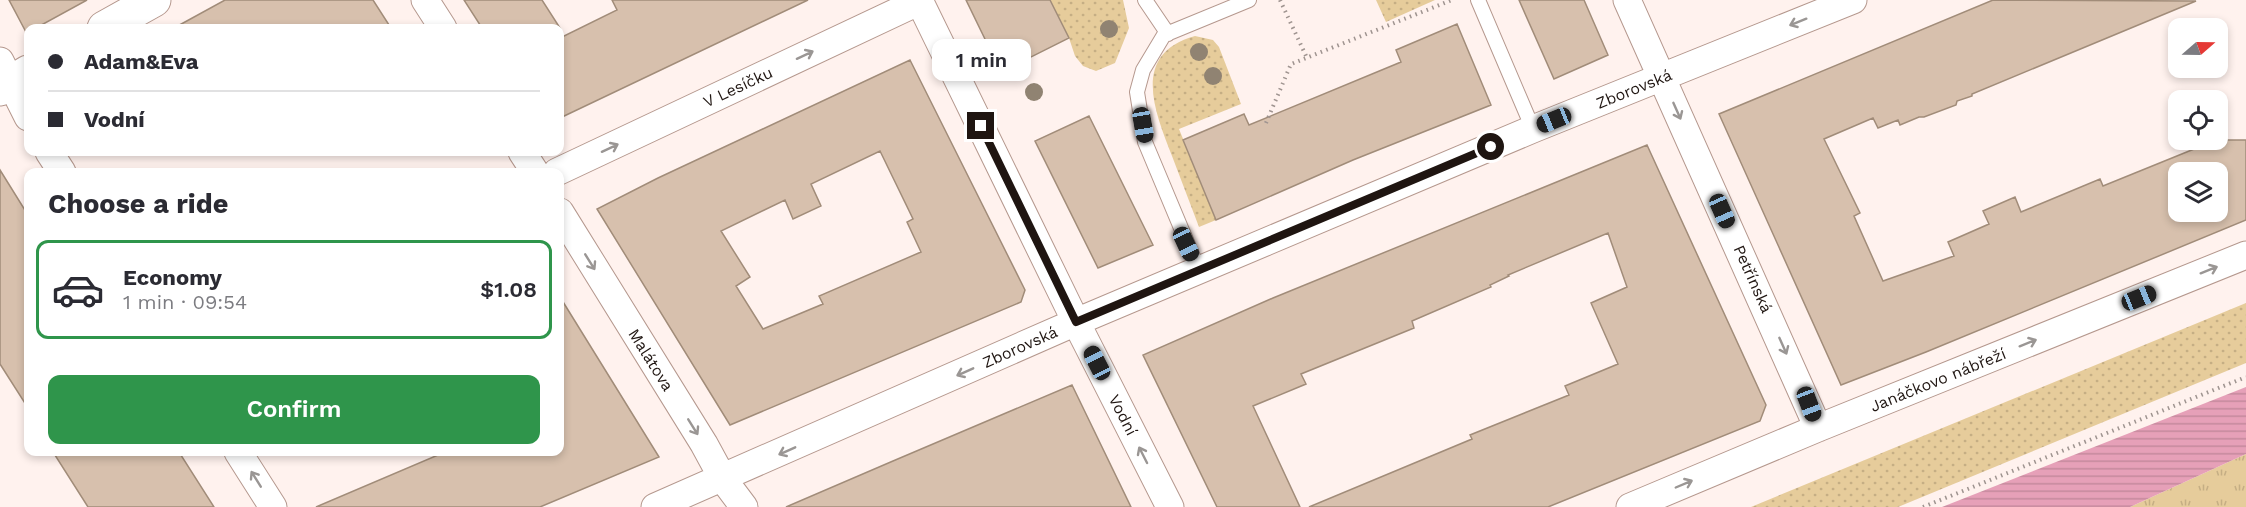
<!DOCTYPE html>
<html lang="en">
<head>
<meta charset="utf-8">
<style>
	body { margin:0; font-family:"Work Sans",sans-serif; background:#f7f7f7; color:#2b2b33; height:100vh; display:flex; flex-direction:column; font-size:22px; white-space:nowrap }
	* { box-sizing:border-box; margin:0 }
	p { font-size:20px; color:#7c7c81 }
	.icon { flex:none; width:33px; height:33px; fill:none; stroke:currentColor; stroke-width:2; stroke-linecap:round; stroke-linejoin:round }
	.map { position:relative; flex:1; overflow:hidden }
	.drawer { position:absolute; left:24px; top:168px; width:540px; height:288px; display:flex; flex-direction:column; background:#fff; border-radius:12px; box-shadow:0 3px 9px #0003 }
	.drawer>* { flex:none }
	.top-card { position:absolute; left:24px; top:24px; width:540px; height:132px; border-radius:12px; box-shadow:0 3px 9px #0003; display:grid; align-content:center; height:132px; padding:0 24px; background:#fff }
	.needle { width:39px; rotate:70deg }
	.tools { position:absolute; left:2168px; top:18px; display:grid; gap:12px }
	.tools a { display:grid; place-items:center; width:60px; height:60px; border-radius:12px; background:#fff; box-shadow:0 3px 9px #0003; font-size:30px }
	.end { position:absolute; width:27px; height:27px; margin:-14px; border:8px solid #1f1511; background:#fff; box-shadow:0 0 0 3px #fff }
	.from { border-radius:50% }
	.bubble { position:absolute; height:42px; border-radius:12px; background:#fff; box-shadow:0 3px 9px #0003; font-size:20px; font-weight:600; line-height:42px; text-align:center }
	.car { position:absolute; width:18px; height:36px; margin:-18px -9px; border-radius:8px; box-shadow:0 0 4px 2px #0007; background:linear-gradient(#222 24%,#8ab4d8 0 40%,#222 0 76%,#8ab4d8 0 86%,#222 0) }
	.top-card b { display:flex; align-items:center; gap:21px; height:57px; font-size:22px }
	.top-card b+b { border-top:2px solid #e1e1e2 }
	.top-card i { width:15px; height:15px; background:#2b2b33 }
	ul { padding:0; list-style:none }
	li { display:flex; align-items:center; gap:18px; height:99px; margin:0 12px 9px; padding:0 12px; border:3px solid transparent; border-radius:12px }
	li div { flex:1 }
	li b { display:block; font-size:22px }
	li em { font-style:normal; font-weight:600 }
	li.selected { border-color:#2f954b }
	li>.icon { width:54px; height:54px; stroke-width:1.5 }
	h2 { padding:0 24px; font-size:27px; line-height:72px }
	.action { display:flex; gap:12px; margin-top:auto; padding:12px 24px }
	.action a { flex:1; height:69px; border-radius:12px; background:#2f954b; color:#fff; font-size:24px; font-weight:600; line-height:69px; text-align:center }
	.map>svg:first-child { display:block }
	.grass { fill:url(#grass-dots) }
	.park { fill:url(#park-tufts) }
	.water { fill:url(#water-rules) }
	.building { fill:#d7c0ad; stroke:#a18c79; stroke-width:1.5; fill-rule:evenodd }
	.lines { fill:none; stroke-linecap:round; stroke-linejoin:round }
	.lane-casing { stroke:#b5988e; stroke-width:16 }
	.street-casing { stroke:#b5988e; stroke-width:29 }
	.secondary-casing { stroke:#b5988e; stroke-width:35 }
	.path { stroke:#9f9490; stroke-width:4; stroke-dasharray:1.5 4.5; stroke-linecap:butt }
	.lane { stroke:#fff; stroke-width:14 }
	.street { stroke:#fff; stroke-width:27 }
	.secondary { stroke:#fff; stroke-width:33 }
	.tree { fill:#908372 }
	.oneway { stroke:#9a9694 }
	.route { stroke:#1f1511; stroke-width:8 }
	.labels { text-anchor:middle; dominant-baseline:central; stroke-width:4.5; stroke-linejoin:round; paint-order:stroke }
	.street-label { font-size:16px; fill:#1f1511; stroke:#fff }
</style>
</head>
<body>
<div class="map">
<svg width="2246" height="507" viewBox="0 0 2246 507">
	<defs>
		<pattern id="grass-dots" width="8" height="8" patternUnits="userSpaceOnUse" patternTransform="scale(1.5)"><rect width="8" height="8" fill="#e6cc9b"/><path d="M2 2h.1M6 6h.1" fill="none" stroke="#c5ae84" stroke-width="1.8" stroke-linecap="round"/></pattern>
		<pattern id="park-tufts" width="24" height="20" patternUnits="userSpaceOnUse" patternTransform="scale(1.5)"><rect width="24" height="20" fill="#e6cc9b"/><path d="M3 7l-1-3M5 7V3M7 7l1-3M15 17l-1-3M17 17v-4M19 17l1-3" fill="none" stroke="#c5ae84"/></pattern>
		<pattern id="water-rules" width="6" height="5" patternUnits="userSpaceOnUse" patternTransform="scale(1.5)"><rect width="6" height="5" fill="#e6a0b8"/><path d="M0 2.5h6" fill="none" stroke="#c5899d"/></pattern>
	</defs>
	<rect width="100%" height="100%" fill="#fff2ee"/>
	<path class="grass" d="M1050,0H1123L1129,28L1115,63L1096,71L1083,66L1075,56L1069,38Z
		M1376,0H1435L1386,22Z
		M1195,36L1213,40L1219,47L1241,104L1179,129L1216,220L1199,227C1190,203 1181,180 1172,156C1155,112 1130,54 1195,36Z
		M2246,303V363L1898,507H1751Z"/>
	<path class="park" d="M2246,454V507H2130Z"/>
	<path class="water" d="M2246,387V454L2130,507H1942Z"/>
	<path class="building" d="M9,0H87L36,28H28L27,34Z
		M225,0H373L391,28H174Z
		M464,0H542L560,28H482Z
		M612,0H808L560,118V38L617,10Z
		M966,0H1050L1069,38L1001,72Z
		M1519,0H1584L1608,55L1554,79Z
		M1993,0L2196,1L1972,94V96L1957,101L1956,105L1924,117H1919L1900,125L1898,120L1878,128L1873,118L1824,139L1860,213L1854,216L1883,281L1954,256L1948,242L1989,224L1983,211L2015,197L2021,212L2100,179L2103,186L2199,147L2196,140H2246V220L1926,352L1841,385L1719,114ZM2178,172H2217V212H2178Z
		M1457,24L1491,105L1353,160L1216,220L1183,140L1244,114L1249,125L1401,62L1396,50Z
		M910,60L1025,290L1021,302L730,425L597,209L658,178ZM880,151L913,219L907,222L921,252L819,296L823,304L763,329L736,286L750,277L721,231L785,200L793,219L821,206L811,184Z
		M1089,116L1153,245L1098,268L1035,141Z
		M1647,145L1766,405L1760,421L1548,507H1309L1472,439L1470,435L1569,395L1565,386L1618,364L1591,303L1627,287L1608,233L1508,275L1509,276L1490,285L1491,287L1412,321L1414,328L1301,374L1306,384L1253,406L1300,507H1217L1143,355L1273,298Z
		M0,170L28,215V408L0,364Z
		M560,297L659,457L540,507H316L445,452H560Z
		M1072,385L1131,507H786L893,461Z
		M53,452H179L214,507H88Z"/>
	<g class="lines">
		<defs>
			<path id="lane" d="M1145,0L1168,34
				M1478,0L1533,129
				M1199,271L1145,142L1137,92L1143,70L1164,35L1249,0"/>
			<path id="street" d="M425,0L443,28
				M919,0L1076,322L1170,507
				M1627,0L1818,428
				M0,61L28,117
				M49,152L62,172
				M522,152L535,172
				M557,172L920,1
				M560,212L704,444L723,479L744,507
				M238,452L273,507
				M655,507L1076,322L1533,129L1853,0
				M1630,507L1818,428L2246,255"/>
			<path id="secondary" d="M104,28L154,0
				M0,89L28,72"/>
		</defs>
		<use href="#lane" class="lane-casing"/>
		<use href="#street" class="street-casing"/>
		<use href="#secondary" class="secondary-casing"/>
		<path class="path" d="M1280,0L1307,58
			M1266,123L1291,64L1452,0
			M1923,507L2246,377"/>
		<use href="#lane" class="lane"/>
		<use href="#street" class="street"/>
		<use href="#secondary" class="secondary"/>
	</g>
	<g class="tree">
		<circle cx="1109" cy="29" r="9"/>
		<circle cx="1199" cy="52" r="9"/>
		<circle cx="1213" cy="76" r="9"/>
		<circle cx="1034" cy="92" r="9"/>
	</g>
	<defs><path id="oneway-shaft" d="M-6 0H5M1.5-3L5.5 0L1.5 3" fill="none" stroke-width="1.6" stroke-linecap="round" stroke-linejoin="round" transform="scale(1.5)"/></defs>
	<g class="oneway">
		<use href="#oneway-shaft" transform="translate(1798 22) rotate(158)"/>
		<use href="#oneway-shaft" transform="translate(805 55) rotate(-25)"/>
		<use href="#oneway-shaft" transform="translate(1677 111) rotate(66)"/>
		<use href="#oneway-shaft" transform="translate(610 148) rotate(-25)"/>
		<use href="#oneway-shaft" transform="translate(590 262) rotate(58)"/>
		<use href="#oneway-shaft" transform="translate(2209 270) rotate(-22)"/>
		<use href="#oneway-shaft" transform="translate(2028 343) rotate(-22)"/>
		<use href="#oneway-shaft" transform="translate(1783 346) rotate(66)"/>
		<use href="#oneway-shaft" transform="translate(965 372) rotate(156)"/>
		<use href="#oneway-shaft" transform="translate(693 427) rotate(58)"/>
		<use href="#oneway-shaft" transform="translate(787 451) rotate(156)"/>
		<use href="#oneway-shaft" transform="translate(1143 455) rotate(-117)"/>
		<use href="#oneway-shaft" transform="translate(256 479) rotate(-122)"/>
		<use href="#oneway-shaft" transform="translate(1684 484) rotate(-23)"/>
	</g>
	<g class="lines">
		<path class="route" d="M981,126L1076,322L1491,147"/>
	</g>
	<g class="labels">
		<g class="street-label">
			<text transform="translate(738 87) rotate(-25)">V Lesíčku</text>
			<text transform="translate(1634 89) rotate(-22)">Zborovská</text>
			<text transform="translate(1753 279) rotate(66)">Petřínská</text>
			<text transform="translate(1020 347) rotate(-24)">Zborovská</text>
			<text transform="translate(651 360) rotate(58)">Malátova</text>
			<text transform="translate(1938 380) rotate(-22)">Janáčkovo nábřeží</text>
			<text transform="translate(1123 415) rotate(63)">Vodní</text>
		</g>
	</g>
</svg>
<div class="tools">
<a><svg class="needle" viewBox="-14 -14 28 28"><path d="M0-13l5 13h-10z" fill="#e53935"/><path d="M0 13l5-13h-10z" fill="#7c7c81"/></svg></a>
<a><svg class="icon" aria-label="locate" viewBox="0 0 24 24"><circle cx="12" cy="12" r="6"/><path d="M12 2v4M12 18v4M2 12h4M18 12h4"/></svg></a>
<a><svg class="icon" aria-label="layers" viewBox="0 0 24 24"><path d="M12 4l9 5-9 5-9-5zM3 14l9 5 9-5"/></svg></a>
</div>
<i class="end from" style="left:1491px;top:147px"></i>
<i class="end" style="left:981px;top:126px"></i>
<div class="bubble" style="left:932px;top:39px;width:99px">1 min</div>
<i class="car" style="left:1554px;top:120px;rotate:248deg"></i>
<i class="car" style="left:1143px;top:125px;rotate:170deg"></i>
<i class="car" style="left:1722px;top:211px;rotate:156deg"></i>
<i class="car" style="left:1186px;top:244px;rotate:155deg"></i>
<i class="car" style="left:2139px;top:298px;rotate:68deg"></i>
<i class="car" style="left:1097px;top:363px;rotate:333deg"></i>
<i class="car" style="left:1809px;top:404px;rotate:159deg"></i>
<div class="top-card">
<b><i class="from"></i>Adam&amp;Eva</b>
<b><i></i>Vodní</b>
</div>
<section class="drawer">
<h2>Choose a ride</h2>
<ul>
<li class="selected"><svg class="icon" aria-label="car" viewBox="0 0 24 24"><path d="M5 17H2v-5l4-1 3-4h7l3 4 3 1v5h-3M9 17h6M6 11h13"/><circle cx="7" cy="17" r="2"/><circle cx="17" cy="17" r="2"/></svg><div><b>Economy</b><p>1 min · 09:54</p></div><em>$1.08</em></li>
</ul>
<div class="action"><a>Confirm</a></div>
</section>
</div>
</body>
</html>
